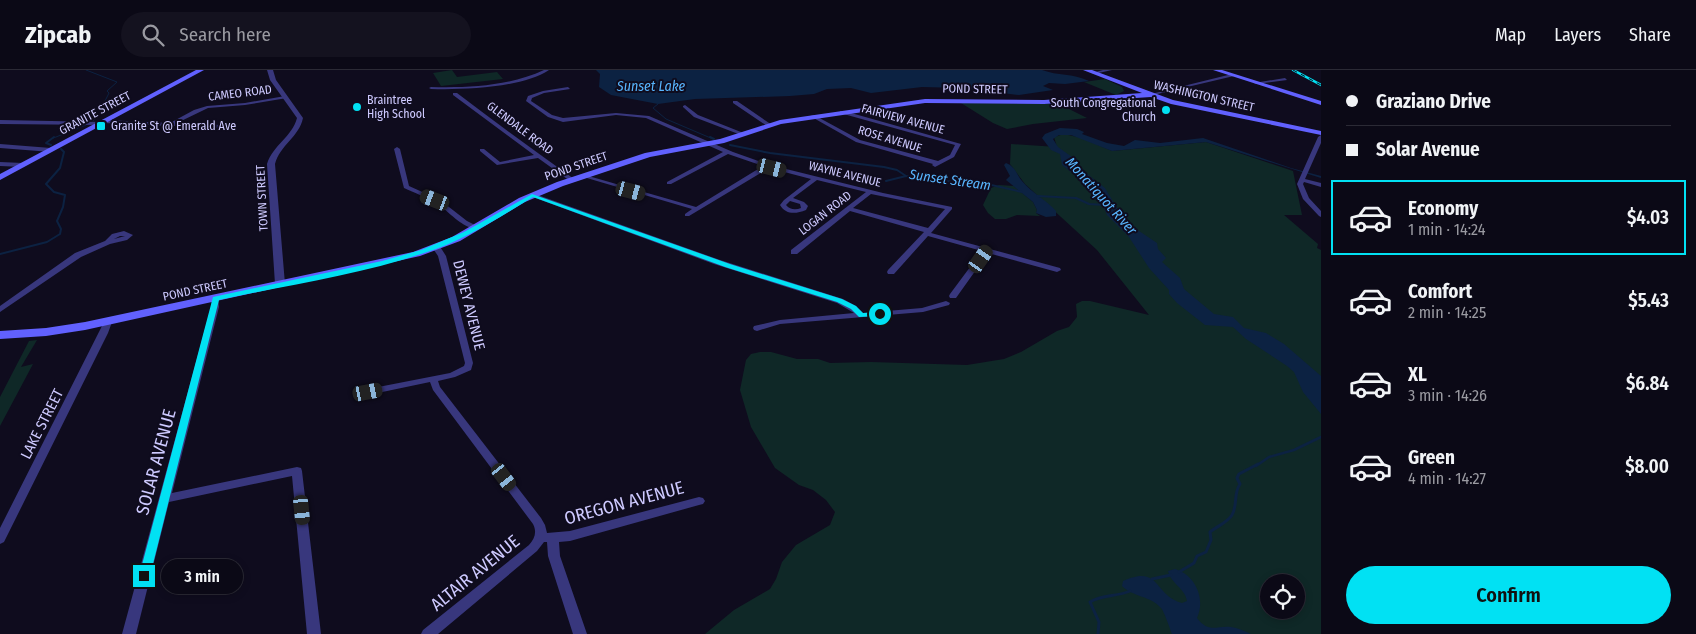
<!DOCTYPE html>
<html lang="en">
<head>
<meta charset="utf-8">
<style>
	body { margin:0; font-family:"Fira Sans Condensed",sans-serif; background:#14121f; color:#f1f3f6; height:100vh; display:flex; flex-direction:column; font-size:19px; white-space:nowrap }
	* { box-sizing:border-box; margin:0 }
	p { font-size:16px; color:#9a9aa1 }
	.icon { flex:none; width:28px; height:28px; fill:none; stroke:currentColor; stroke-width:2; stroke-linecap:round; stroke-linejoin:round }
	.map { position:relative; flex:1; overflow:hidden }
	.details { display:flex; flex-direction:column; background:#0b0916; width:375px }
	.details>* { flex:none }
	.banner { display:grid; align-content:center; height:110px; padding:0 25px; background:#0b0916 }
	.controls { position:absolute; left:1260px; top:504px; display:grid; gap:10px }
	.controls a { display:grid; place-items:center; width:45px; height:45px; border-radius:50%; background:#0b0916; box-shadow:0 2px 8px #0003,0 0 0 1px #2b2a35; font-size:25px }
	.end { position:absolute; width:22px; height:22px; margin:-11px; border:6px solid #01e1f3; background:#111; box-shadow:0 0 0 2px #111 }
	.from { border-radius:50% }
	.bubble { position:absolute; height:35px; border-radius:18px; background:#0b0916; box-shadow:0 2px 8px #0003,0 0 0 1px #2b2a35; font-size:16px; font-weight:600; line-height:35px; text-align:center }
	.car { position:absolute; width:15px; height:30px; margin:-15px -8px; border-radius:6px; box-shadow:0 0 4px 1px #0007; background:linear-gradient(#222 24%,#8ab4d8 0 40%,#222 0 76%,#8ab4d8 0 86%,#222 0) }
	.banner b { display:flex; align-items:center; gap:18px; height:48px; font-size:19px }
	.banner b+b { border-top:1px solid #2b2a35 }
	.banner i { width:12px; height:12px; background:#f1f3f6 }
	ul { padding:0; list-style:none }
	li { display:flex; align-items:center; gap:15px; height:75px; margin:0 10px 8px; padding:0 15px; border:2px solid transparent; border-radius:0px }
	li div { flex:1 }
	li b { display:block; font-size:19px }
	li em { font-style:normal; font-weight:600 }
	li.active { border-color:#01e1f3 }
	li>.icon { width:45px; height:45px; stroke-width:1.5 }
	.button { display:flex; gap:10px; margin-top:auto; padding:10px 25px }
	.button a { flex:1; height:58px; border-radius:30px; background:#01e1f3; color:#111; font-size:20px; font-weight:600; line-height:58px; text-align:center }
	header { display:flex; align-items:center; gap:30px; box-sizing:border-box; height:70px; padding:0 25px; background:#0b0916; border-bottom:1px solid #2b2a35 }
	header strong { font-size:24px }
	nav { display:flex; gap:28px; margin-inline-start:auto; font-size:18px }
	.search { width:350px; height:45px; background:#14121f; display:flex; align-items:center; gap:12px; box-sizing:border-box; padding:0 18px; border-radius:28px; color:#9a9aa1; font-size:19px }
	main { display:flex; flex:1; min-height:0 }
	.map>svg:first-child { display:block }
	.green { fill:#0f2827; fill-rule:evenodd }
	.water { fill:#0c2242 }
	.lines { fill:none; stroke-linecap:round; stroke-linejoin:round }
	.stream-far3 { stroke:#0c2242; stroke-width:1 }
	.stream-far2 { stroke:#0c2242; stroke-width:2 }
	.stream-far1 { stroke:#0c2242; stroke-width:2.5 }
	.stream { stroke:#0c2242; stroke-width:3 }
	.minor { fill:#38377d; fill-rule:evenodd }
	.tertiary { fill:#38377d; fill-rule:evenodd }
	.secondary { fill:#6161fe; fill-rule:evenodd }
	.rail-casing { stroke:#01e1f3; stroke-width:2.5 }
	.rail { stroke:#0f0c1e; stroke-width:1; stroke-dasharray:4.5; stroke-linecap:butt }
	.route { fill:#01e1f3 }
	.poi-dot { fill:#01e1f3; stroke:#0f0c1e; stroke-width:2 }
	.labels { text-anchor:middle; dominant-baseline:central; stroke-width:4; stroke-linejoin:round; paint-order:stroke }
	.far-street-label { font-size:12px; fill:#cecaff; stroke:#0f0c1e }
	.far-poi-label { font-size:12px; fill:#cecaff; stroke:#0f0c1e; text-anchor:start }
	.far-water-label { font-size:14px; font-style:italic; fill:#58b5fe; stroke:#0f0c1e }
	.street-label { font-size:15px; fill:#cecaff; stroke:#0f0c1e }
	.near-street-label { font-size:18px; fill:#cecaff; stroke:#0f0c1e }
</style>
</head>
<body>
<header>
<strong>Zipcab</strong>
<div class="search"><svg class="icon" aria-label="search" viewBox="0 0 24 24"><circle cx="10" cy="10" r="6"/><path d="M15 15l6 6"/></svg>Search here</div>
<nav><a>Map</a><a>Layers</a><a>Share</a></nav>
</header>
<main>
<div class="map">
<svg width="1321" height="564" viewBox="0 0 1321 564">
	<rect width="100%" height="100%" fill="#0f0c1e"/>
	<path class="green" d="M452,0L457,7L497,2L503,9L441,16L433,3Z
		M1105,9L1122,17L1124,21L1116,25L1084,12Z
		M961,33L1059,34L1087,48L1033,54L1007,59L993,53Z
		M1064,64L1082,68L1112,81L1206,72L1293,101L1302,145H1284L1318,174L1317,178L1321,180V564H705L734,540L770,519L776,509L782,492L796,475L830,455L835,442L826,430L813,420L799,415L775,398L751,357L740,320L746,290L751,284L760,282H771L797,289H818L830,293L871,292L967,295L1004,289L1021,282L1057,261L1069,257L1077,247L1076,234L1082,231H1090L1149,245L1097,180L1025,114L1010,94L1011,74L1057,77L1054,67ZM1269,512H1296V540H1269Z
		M999,115L1014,116L1033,132L1037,140L1036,143L1040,146L1017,145L1006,149H995L988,143L983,135L991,118Z
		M37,270L21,297L33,294L0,356V327L29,271Z"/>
	<path class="water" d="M596,0H1042C1058,6 1072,3 1089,11L1065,14L1049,13L1043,16L1053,20L1019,25L962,18L922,17L871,23L851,18L827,19L814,24L790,26L695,29L658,34L611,25L599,17L600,4Z
		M1060,58L1077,59L1084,62L1082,64L1107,73L1124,76L1135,70L1160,73L1203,68L1291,98L1321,106V108L1206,72L1112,81L1071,65H1059L1053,69L1058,77L1072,87L1086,103L1105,118L1120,143L1136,159L1157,173L1158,179L1166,188L1162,192L1180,208L1184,219L1214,244L1233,247L1244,258L1266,263L1284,274L1321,306V344L1303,322L1294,302L1287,296L1246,269L1233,257L1205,255L1177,233L1169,224V220L1149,198L1129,167L1107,145L1100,128L1085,113L1062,95L1060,84L1051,80L1042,68L1045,64Z
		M1006,93C1015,96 1017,105 1022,111C1032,123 1046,130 1056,141V146L1046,147L1036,143L1037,140L1033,132L1006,110L1010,106L1004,95Z
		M1175,499C1195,505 1206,528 1197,548C1209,564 1217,555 1231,557C1238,558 1244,561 1251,564H1172C1170,559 1164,541 1161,538C1151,526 1133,527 1122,516L1123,511C1161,494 1153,525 1182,533L1187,531C1185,518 1171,514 1168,501Z"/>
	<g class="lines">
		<path class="stream-far3" d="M86,0L117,12L107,21L109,23L105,31L108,32L106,38L93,51
			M658,34L653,38L666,49L713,69
			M51,69L86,55"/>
		<path class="stream-far2" d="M710,67L714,69
			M51,75L46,73L54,67
			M730,75L770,83L884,97L897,100L906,106L954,112H978L1022,122
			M886,111L906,106
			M1037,126L1076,128L1089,134L1105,135
			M0,184L47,172L60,164L61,159L57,151L63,137L65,125L54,122L46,114L60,98L64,82L61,79"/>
		<path class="stream-far1" d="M1256,396L1269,387L1294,380L1321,367"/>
		<path class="stream" d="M1179,502L1194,493L1197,486L1206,482L1211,470L1210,462C1217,456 1227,453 1232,445C1238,435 1233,424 1240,414L1237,408L1239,404L1258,394
			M1152,509L1171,505
			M1098,564L1099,552L1090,532C1102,524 1117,527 1130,521"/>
		<path class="minor" d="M544,0H549C522,18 463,20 431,19L429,18L431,17C468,18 510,16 544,0Z
			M1103,0H1112L1094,4L1092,3Z
			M1232,4L1234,6L1149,26L1147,25Z
			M1285,8L1287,10L1256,14L1254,13Z
			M568,17L570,19L544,23L532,28L531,31L552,45L563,48L616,43L649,46L733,82L770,95L883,123L952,137V139L931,163L1060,198L1061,200L1057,202L988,183L956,228H950L949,226L950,224L982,181L928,166L894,204H888L887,202L888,200L924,162L850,141L797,184H791V180L866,122L817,110L793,128L804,132L808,136L806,140C796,144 786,145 780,135L784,130L811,109L769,98L689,146H685V144L692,139L580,106L585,105L696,137L763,96L728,84L671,114H667V112L723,82L646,48L616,45L563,52L548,47L526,31L528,26L543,21ZM871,124L945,139L928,158L853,138ZM790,131L800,134L801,138C796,140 790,140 786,135Z
			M453,23H457C496,53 535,81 574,109V111H570L538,88L497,95L480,81V79H484L500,92L534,85L453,25Z
			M285,26L287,27V28L245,35L208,38L177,53L221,55L222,56L219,58L103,53L101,55L0,54V50L102,52L104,50L170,53L194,40L207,36L245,33Z
			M733,31H737L772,55L767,56L733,33Z
			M685,35L698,45L746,64L741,65L694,47L683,37V36Z
			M840,41H844L961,74L954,87L935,97L932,95L933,94L856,72L810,46L814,45L860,70L938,91L950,85L955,75L840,43Z
			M1321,65V73L1305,109L1321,113V117L1304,112L1303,114L1309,128L1321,141V147L1319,146L1303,129L1297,114L1318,67Z
			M0,74L51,78L54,80L51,82L0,78Z
			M397,77L400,79L409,116L440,130L467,151L479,157V159C463,160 449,141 436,133C427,127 414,123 404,118L394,79Z
			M0,92L23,93L26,95L23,97L0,96Z
			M532,123L720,190L843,229L856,236L863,243L922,238L946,231L950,233L949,235L923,242L780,254L757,261L754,260L753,258L754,256L780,250L854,243L837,233L714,194L530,126V124Z
			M124,161L133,165L127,170L110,174L81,187L0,242V236L75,183L105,171L112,164ZM120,166H125L114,169Z
			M433,175H439L446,186L473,293L471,300L455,307L438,311L440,317L541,448L545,455L547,463L570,461L699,427L703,428L705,431L703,434L699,435L570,471L559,472L560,486L587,564H573L548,486L547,472H544L537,481L438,564H421L423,560L529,475C535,468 537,462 533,454L433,320L430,312L368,325L363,322L368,319L450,303L464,296L465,293L438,186L432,177Z
			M212,226H218L219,237L172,423L297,397L301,398L302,401L321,564H307L292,406L169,432L136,564H122L211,237Z
			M105,250H108L112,252L108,263L4,472L0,474V458Z"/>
		<path class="tertiary" d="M267,0H273L276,10L303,48C299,67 280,75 275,94L285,214L280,217L275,214L267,94C273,75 292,67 297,48L270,10Z"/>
		<path class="secondary" d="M196,0H204L0,110V104Z
			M1083,0H1092L1173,30L1321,61V65L1171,34L1151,27L1044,34L925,33L781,54L724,73L650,87L563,116L525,132L460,171L420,186L85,260L46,266L0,269V261L46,258L85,252L413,182L452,167L519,128L557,112L645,83L720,69L780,50L925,29L1044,30L1142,23Z
			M1213,0H1222L1321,31V35Z"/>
		<defs>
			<path id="rail" d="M1293,0L1321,15"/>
		</defs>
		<use href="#rail" class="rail-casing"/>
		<use href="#rail" class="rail"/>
	</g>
	<path class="route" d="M532,124L730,194L842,229L856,236L863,243L880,242L884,244L880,246L859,247L851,239L837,232L725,197L533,127C498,148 463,171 424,183C359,205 287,215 219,230L150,506L148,510H140L139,506L213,227L382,191L421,180L464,162Z"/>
	<g class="poi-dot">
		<circle cx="357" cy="37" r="5"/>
		<circle cx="1166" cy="40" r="5"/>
		<rect x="96" y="51" width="10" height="10" rx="2.5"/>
	</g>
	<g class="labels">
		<g class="far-street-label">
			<text transform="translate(975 19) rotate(1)">POND STREET</text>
			<text transform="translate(240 23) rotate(-7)">CAMEO ROAD</text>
			<text transform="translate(1204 26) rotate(13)">WASHINGTON STREET</text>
			<text transform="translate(95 43) rotate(-28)">GRANITE STREET</text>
			<text transform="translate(903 49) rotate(15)">FAIRVIEW AVENUE</text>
			<text transform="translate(520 58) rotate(37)">GLENDALE ROAD</text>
			<text transform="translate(890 69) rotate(17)">ROSE AVENUE</text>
			<text transform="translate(576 96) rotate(-19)">POND STREET</text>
			<text transform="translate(845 104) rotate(14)">WAYNE AVENUE</text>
			<text transform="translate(262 128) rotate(-93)">TOWN STREET</text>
			<text transform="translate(825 143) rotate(-38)">LOGAN ROAD</text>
			<text transform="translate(195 220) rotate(-12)">POND STREET</text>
		</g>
		<g class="far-poi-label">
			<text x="367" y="30">Braintree<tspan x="367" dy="14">High School</tspan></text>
			<text x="1156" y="33" text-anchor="end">South Congregational<tspan x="1156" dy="14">Church</tspan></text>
			<text x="111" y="56">Granite St @ Emerald Ave</text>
		</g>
		<g class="far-water-label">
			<text x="651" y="16">Sunset Lake</text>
			<text transform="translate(950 110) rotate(8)">Sunset Stream</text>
			<text transform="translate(1101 126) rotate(48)">Monatiquot River</text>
		</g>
		<g class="street-label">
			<text transform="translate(469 235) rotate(76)">DEWEY AVENUE</text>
			<text transform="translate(42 354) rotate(-63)">LAKE STREET</text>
		</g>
		<g class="near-street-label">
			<text transform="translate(156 392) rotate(-75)">SOLAR AVENUE</text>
			<text transform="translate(624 433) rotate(-15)">OREGON AVENUE</text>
			<text transform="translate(475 503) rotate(-39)">ALTAIR AVENUE</text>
		</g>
	</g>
</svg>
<div class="controls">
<a><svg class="icon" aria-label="locate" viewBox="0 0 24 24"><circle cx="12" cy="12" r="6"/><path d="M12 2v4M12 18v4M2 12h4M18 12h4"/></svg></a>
</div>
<i class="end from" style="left:880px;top:244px"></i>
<i class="end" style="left:144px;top:506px"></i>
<div class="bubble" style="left:161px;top:489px;width:82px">3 min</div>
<i class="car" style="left:772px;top:98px;rotate:104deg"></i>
<i class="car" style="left:631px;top:121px;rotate:105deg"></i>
<i class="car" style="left:435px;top:130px;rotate:291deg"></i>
<i class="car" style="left:981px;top:189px;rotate:35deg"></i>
<i class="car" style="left:368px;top:322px;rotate:79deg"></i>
<i class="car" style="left:504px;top:407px;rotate:143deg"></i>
<i class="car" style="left:302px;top:440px;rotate:174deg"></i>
</div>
<section class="details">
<div class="banner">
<b><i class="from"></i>Graziano Drive</b>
<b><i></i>Solar Avenue</b>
</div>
<ul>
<li class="active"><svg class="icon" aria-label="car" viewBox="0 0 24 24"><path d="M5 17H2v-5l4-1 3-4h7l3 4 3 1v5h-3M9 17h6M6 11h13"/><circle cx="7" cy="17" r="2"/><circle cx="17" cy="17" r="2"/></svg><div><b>Economy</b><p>1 min · 14:24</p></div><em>$4.03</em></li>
<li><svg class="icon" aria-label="car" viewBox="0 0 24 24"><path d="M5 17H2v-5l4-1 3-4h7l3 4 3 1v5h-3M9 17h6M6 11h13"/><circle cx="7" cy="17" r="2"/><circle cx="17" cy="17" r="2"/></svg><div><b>Comfort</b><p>2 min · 14:25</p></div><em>$5.43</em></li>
<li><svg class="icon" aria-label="car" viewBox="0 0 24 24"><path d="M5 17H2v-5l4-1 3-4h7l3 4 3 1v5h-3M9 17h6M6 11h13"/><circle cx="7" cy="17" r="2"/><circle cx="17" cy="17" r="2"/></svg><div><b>XL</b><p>3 min · 14:26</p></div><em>$6.84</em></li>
<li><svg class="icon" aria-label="car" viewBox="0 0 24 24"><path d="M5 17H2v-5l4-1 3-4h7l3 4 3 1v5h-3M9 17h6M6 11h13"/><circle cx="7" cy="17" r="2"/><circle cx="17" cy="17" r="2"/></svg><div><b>Green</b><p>4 min · 14:27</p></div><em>$8.00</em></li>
</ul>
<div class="button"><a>Confirm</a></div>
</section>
</main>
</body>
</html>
